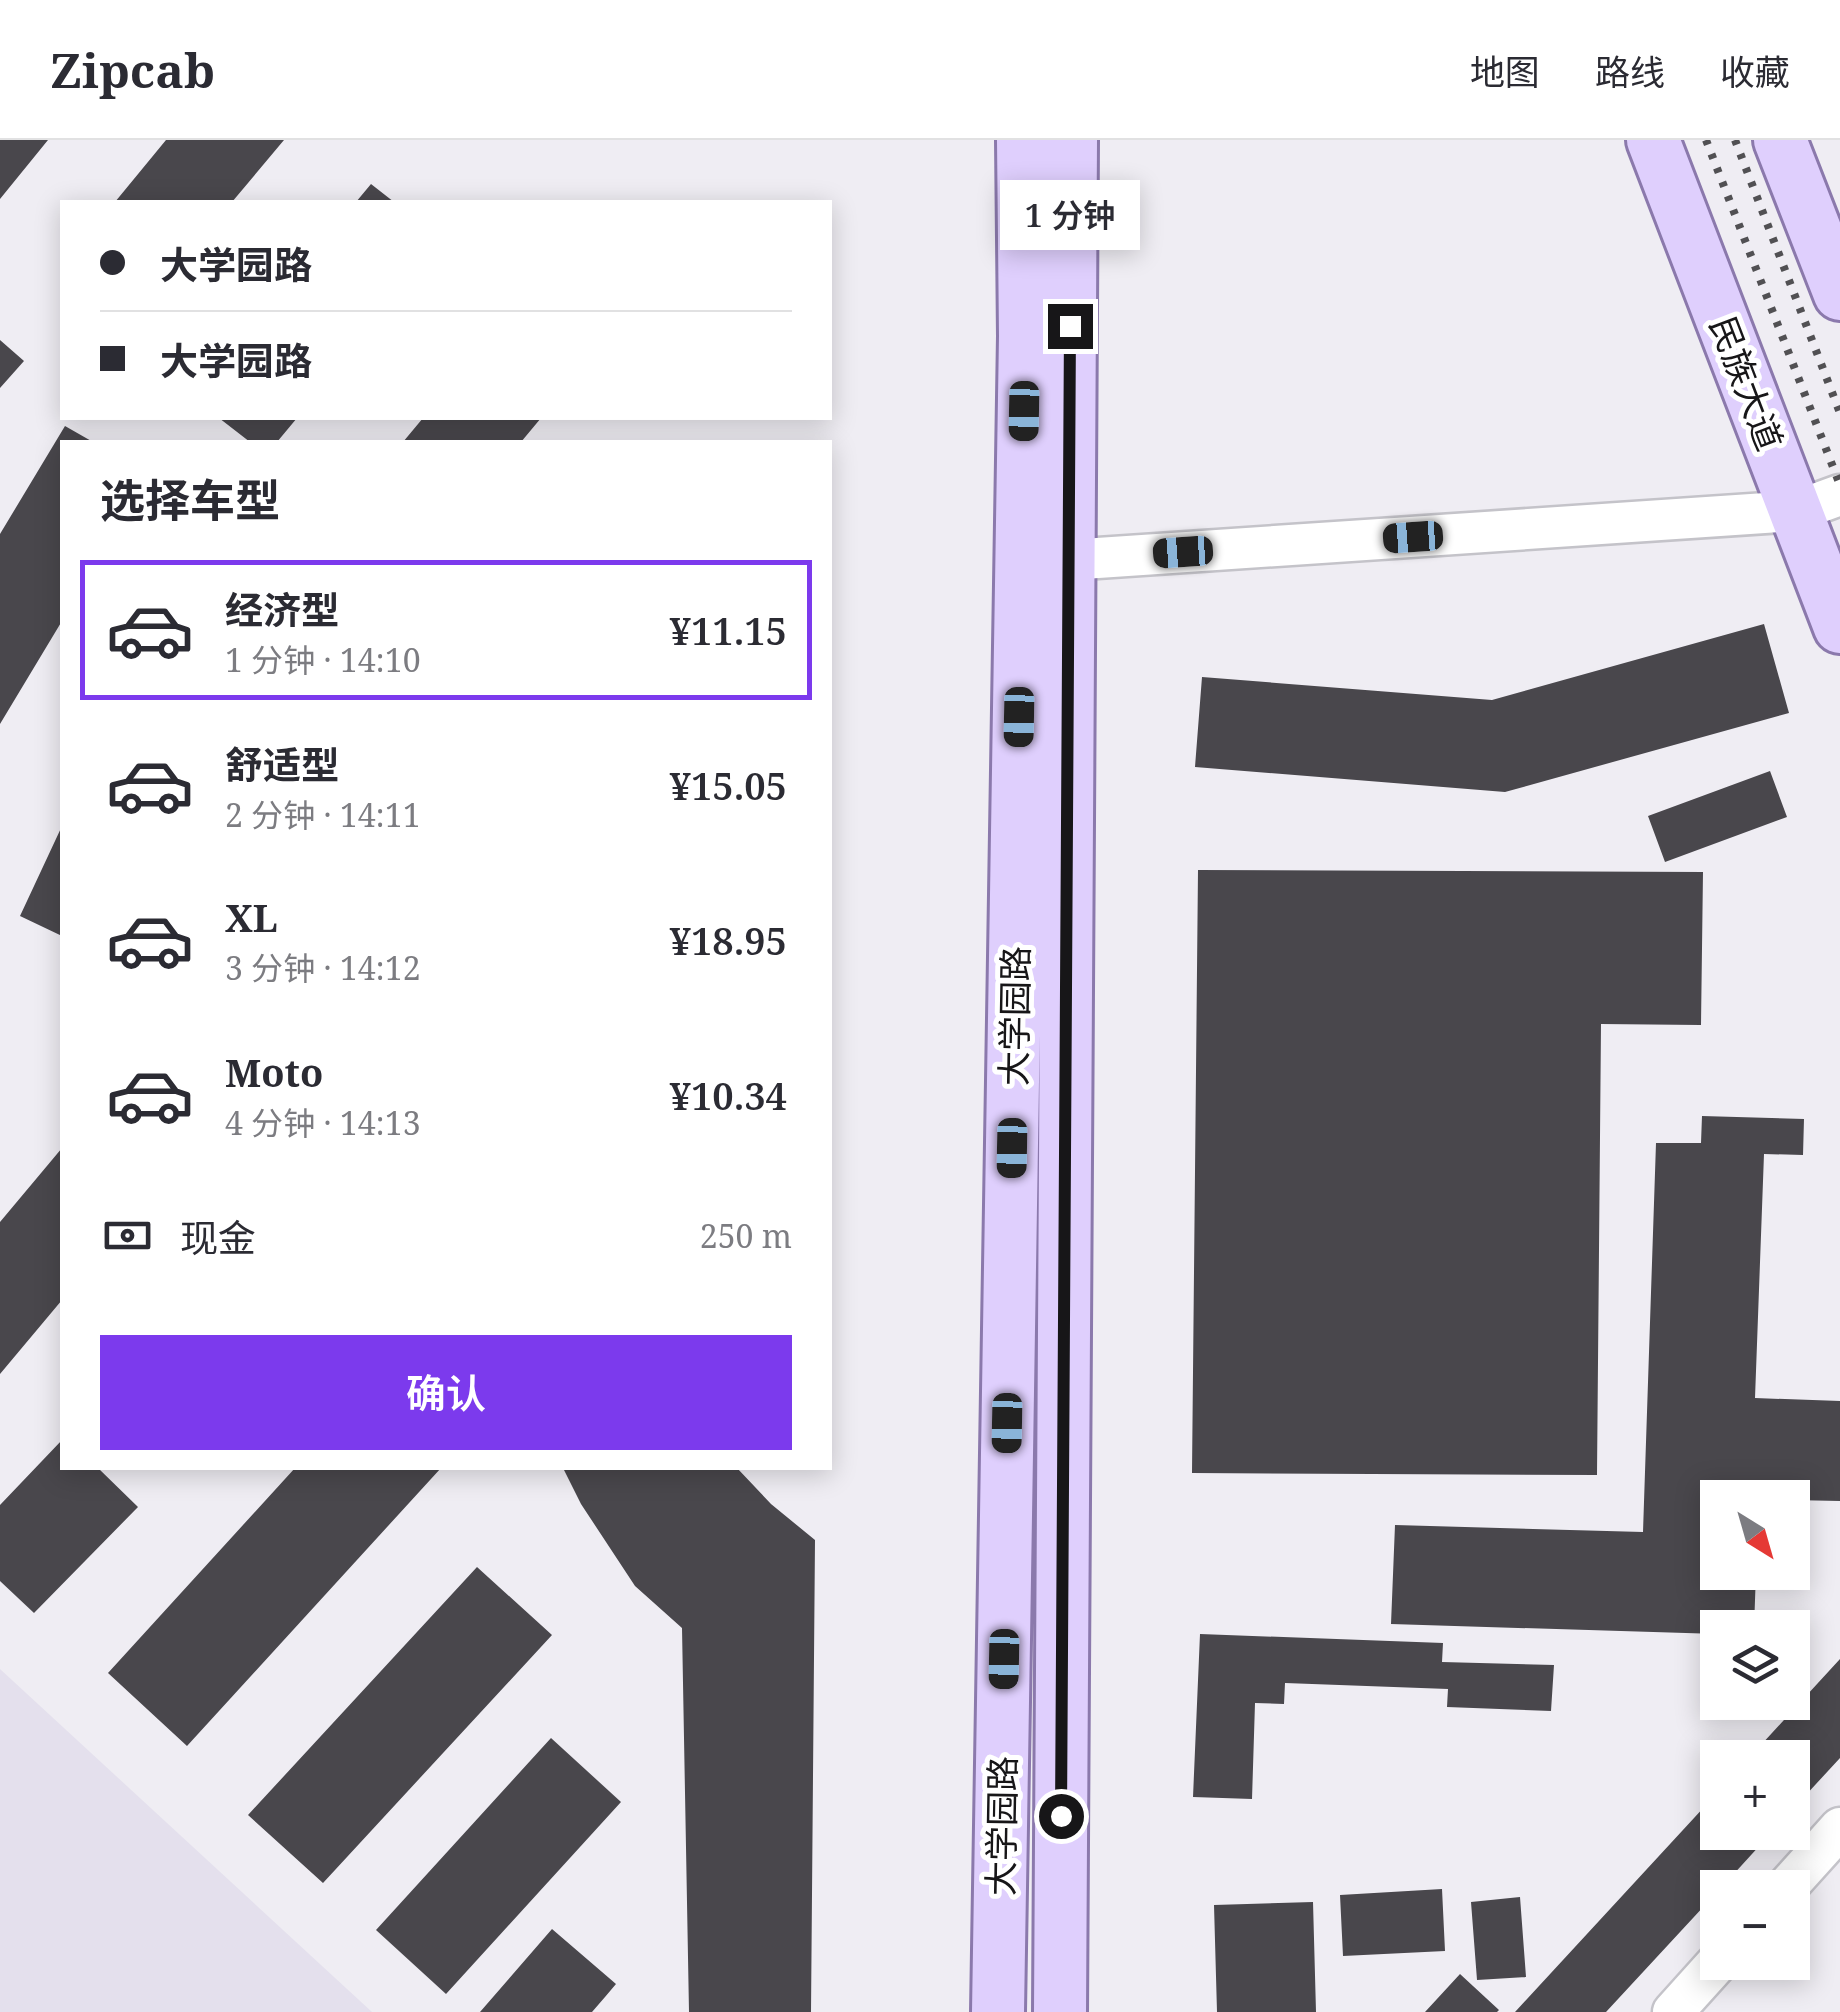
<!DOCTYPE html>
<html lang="zh">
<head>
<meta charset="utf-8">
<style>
	body { margin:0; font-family:"Noto Serif","Noto Sans SC",serif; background:#f2f2f3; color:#2b2b33; height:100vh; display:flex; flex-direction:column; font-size:38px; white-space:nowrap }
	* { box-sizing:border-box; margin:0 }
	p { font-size:32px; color:#7c7c81 }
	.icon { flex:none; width:55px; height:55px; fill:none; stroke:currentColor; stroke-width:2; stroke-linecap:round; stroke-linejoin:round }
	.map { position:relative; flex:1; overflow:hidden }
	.details { position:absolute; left:60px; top:300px; width:772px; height:1030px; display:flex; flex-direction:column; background:#fff; border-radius:0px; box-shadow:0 5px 25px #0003 }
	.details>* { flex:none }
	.hud { position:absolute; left:60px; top:60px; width:772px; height:220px; border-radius:0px; box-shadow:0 5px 25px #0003; display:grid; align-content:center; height:220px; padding:0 40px; background:#fff }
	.needle { width:65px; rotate:143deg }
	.buttons { position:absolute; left:1700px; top:1340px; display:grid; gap:20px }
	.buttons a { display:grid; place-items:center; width:110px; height:110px; border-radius:0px; background:#fff; box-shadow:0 5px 25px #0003; font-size:50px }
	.end { position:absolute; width:45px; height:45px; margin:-22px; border:12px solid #171618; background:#fff; box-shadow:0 0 0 5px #fff }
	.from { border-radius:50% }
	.bubble { position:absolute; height:70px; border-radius:0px; background:#fff; box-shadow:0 5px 25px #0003; font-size:32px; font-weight:600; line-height:70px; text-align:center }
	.car { position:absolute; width:30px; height:60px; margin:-30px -15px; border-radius:12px; box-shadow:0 0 8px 2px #0007; background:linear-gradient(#222 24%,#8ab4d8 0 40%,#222 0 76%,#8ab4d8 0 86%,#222 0) }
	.hud b { display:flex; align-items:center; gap:35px; height:95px; font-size:38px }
	.hud b+b { border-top:2px solid #e1e1e2 }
	.hud i { width:25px; height:25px; background:#2b2b33 }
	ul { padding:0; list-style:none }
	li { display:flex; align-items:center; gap:30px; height:140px; margin:0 20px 15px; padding:0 20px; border:5px solid transparent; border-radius:0px }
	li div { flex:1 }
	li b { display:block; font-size:38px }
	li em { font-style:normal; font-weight:600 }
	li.on { border-color:#7c3aed }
	li>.icon { width:90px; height:90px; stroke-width:1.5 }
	h2 { padding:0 40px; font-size:45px; line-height:120px }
	.pay { display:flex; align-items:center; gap:25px; height:110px; padding:0 40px; font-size:38px }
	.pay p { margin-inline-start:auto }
	.cta { display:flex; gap:20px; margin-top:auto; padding:20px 40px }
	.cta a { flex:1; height:115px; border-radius:0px; background:#7c3aed; color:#fff; font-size:40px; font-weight:600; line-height:115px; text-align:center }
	header { display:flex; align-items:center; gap:60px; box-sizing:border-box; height:140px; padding:0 50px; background:#fff; border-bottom:2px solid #e1e1e2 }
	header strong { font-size:48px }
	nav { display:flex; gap:55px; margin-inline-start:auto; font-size:35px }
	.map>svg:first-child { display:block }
	.built { fill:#e4e0ed }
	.building { fill:#49474c }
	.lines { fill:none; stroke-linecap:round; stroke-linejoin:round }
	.tertiary-casing { stroke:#c4c3c9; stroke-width:45 }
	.primary-casing { stroke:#8b79ac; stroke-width:58 }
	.tertiary { stroke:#fff; stroke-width:40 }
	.primary { stroke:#dfcffd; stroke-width:52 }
	.rail { stroke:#515053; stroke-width:8; stroke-dasharray:5 10; stroke-linecap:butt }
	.route { stroke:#171618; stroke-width:12 }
	.labels { text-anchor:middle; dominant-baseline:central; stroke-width:10; stroke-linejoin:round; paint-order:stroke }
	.street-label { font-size:35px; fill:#171618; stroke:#fff }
</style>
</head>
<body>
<header>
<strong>Zipcab</strong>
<nav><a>地图</a><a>路线</a><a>收藏</a></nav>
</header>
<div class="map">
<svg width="1840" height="1872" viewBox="0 0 1840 1872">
	<rect width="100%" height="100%" fill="#efedf3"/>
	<path class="built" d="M0,1529L372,1872H0Z"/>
	<path class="building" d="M0,0H48L0,59Z
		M166,0H284L232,62H115Z
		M371,44L394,62H356Z
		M0,200L24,221L0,248Z
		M219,278H297L277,302H250Z
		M423,278H541L521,302H403Z
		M65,286L93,302H62V481L0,584V394Z
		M1764,484L1789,573L1505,652L1195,627L1202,537L1492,560Z
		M1770,631L1787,677L1665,722L1648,676Z
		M62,686V796L20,776Z
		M1198,730L1703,732L1701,885L1601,884L1597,1335L1192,1333Z
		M1702,976L1804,979L1803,1015L1764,1014L1755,1258L1840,1261V1361L1792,1360V1358L1703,1357L1701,1419L1718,1420V1432H1756L1754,1488H1718V1494L1391,1484L1395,1385L1643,1392L1656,1003H1701Z
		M62,1008V1160L0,1234V1082Z
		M62,1300V1328H98L138,1367L34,1473L0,1441V1365Z
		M295,1328H441L187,1606L108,1533Z
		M563,1328H737L771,1364L815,1400L811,1872H689L682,1488L635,1446L581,1364Z
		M477,1427L552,1495L323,1743L248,1675Z
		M1200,1494L1443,1503L1442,1522L1554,1525L1551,1571L1447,1567L1448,1549L1285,1543L1284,1564L1255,1563L1252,1659L1193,1657Z
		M1840,1519V1618L1792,1670V1618H1749Z
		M551,1598L621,1662L446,1854L376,1790Z
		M1718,1652V1692H1772L1721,1748H1718V1751L1606,1872H1515Z
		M1442,1749L1445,1811L1343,1816L1340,1755Z
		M1520,1757L1526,1837L1477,1840L1471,1762Z
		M1313,1762L1316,1872H1217L1214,1765Z
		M552,1789L616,1844L605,1857L592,1872H480Z
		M1460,1834L1499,1870L1497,1872H1425Z"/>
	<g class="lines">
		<defs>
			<path id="tertiary" d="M1043,420H1068L1796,371L1840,355
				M1786,1748L1840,1688
				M1673,1872L1718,1822"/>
			<path id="primary" d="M1653,0L1840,487
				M1780,0L1840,154
				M998,1872L1025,196L1023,0
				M1060,1872L1071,0"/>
		</defs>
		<use href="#tertiary" class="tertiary-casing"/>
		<use href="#primary" class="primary-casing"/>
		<use href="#tertiary" class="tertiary"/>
		<use href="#primary" class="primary"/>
		<path class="rail" d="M1706,0L1840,345
			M1735,0L1840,273"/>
	</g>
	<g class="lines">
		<path class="route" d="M1061,1676L1070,186"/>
	</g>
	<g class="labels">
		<g class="street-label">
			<text transform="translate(1747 243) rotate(69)">民族大道</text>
			<text transform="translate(1014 876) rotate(-89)">大学园路</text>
			<text transform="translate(1001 1686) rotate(-89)">大学园路</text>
		</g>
	</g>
</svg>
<div class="buttons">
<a><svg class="needle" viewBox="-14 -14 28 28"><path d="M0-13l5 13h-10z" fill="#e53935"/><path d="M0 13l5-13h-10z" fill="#7c7c81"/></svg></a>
<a><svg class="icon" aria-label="layers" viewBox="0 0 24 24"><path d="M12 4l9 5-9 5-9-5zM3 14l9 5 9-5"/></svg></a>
<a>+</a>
<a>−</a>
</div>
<i class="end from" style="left:1061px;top:1676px"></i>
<i class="end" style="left:1070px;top:186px"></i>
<div class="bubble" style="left:1000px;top:40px;width:140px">1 分钟</div>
<i class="car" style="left:1024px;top:271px;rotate:181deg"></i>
<i class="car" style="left:1413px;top:397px;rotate:266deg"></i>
<i class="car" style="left:1183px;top:412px;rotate:266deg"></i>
<i class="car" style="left:1019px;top:577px;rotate:181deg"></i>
<i class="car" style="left:1012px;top:1008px;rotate:181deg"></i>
<i class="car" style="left:1007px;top:1283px;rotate:181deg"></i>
<i class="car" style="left:1004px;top:1519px;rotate:181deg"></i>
<div class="hud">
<b><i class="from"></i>大学园路</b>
<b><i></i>大学园路</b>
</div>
<section class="details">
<h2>选择车型</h2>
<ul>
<li class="on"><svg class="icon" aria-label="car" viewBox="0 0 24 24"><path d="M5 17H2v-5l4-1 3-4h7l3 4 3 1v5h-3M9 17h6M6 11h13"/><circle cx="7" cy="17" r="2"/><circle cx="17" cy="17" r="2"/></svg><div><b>经济型</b><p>1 分钟 · 14:10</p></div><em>¥11.15</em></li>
<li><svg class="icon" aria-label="car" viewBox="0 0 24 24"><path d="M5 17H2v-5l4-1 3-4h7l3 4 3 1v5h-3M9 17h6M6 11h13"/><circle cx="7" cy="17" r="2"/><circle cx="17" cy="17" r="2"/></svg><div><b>舒适型</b><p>2 分钟 · 14:11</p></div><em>¥15.05</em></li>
<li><svg class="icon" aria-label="car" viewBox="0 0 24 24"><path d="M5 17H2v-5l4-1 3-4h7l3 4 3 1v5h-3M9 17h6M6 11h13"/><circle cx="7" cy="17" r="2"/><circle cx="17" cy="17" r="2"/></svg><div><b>XL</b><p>3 分钟 · 14:12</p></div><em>¥18.95</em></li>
<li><svg class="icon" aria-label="car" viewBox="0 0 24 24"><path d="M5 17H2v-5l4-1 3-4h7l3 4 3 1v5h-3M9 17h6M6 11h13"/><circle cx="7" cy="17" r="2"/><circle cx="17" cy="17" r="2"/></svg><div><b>Moto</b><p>4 分钟 · 14:13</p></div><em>¥10.34</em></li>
</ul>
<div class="pay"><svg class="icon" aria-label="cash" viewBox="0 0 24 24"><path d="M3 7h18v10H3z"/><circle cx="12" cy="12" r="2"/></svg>现金<p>250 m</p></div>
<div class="cta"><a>确认</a></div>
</section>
</div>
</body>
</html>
